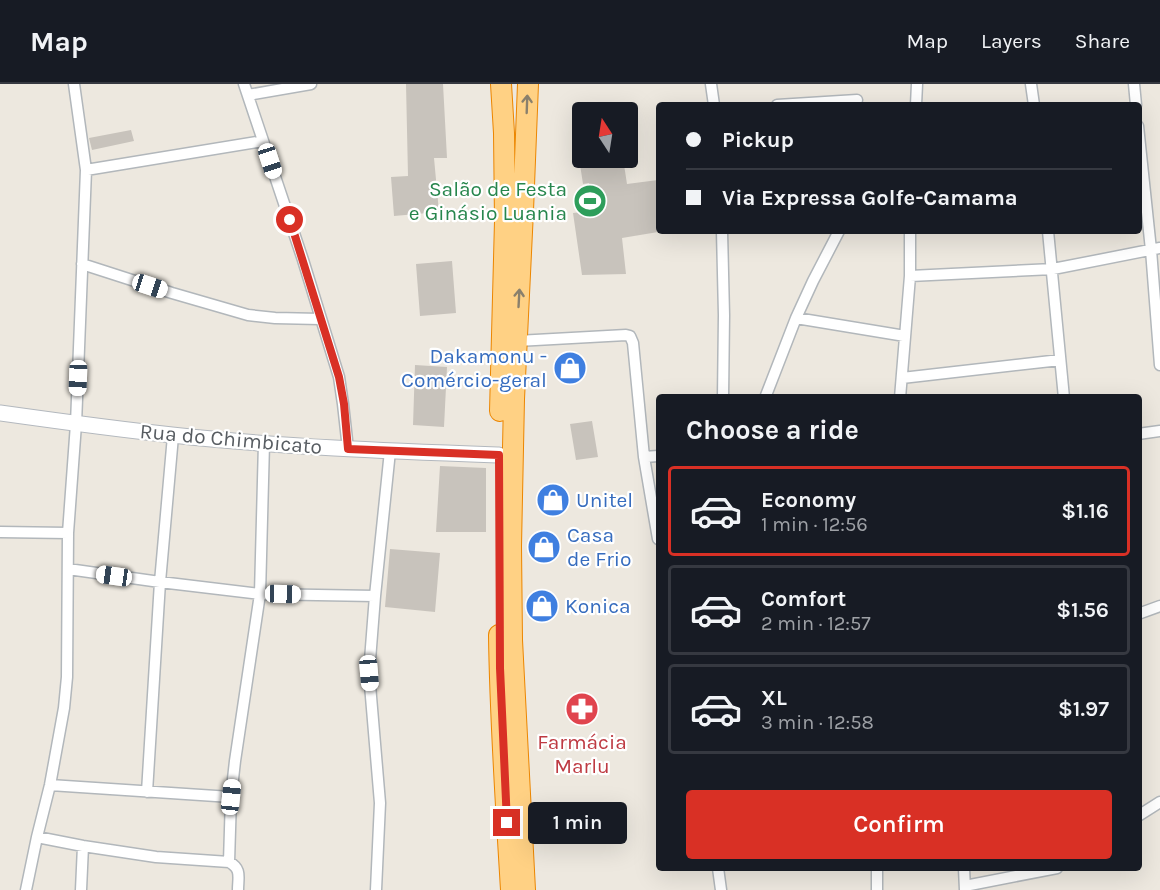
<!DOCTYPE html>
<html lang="en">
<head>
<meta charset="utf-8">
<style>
	body { margin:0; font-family:Karla,sans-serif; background:#20242c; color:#f1f3f6; height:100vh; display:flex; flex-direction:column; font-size:22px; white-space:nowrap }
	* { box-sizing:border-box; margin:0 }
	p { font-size:20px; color:#9ea1a6 }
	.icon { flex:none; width:33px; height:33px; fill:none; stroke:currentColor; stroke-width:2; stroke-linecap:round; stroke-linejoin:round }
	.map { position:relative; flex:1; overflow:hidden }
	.drawer { position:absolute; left:656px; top:310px; width:486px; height:477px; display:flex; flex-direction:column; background:#171b24; border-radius:6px; box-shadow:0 6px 24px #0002 }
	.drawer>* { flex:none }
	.hud { position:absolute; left:656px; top:18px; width:486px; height:132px; border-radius:6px; box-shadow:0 6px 24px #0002; display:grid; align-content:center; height:132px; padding:0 30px; background:#171b24 }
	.needle { width:39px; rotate:348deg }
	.buttons { position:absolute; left:572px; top:18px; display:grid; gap:12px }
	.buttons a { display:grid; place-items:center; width:66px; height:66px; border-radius:6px; background:#171b24; box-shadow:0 6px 24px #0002; font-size:30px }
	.end { position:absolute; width:27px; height:27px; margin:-14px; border:8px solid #d93025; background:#fff; box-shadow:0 0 0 3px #fff }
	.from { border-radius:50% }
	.bubble { position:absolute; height:42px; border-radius:6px; background:#171b24; box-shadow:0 6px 24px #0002; font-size:20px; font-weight:600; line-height:42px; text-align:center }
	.car { position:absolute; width:18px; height:36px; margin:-18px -9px; border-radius:8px; box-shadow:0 0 4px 2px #0007; background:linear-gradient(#fff 24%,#345 0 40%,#fff 0 76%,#345 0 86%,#fff 0) }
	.hud b { display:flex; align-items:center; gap:21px; height:57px; font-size:22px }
	.hud b+b { border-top:2px solid #363941 }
	.hud i { width:15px; height:15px; background:#f1f3f6 }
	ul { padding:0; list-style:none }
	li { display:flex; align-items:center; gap:18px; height:90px; margin:0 12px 9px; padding:0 18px; border:3px solid #363941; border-radius:6px }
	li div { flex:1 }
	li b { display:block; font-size:22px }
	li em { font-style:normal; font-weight:600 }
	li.active { border-color:#d93025 }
	li>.icon { width:54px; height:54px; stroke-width:1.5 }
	h2 { padding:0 30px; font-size:27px; line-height:72px }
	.button { display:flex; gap:12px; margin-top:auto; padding:12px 30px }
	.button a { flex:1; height:69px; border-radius:6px; background:#d93025; color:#fff; font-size:24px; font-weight:600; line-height:69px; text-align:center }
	header { display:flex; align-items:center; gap:36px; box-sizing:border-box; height:84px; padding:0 30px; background:#171b24; border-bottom:2px solid #363941 }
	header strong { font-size:28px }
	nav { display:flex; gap:33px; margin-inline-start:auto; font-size:21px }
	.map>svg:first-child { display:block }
	.building { fill:#c8c3bc }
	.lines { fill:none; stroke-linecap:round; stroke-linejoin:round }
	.street-casing { stroke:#b2b7bb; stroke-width:13 }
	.secondary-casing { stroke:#b3b8be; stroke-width:17 }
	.highway-casing { stroke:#ec8600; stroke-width:22 }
	.street { stroke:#fff; stroke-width:10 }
	.secondary { stroke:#fff; stroke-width:15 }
	.highway { stroke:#ffd184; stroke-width:20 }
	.oneway { stroke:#8a806c }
	.route { stroke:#d93025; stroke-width:8 }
	.labels { text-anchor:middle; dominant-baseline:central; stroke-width:4.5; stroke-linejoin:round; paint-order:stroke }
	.leisure-label { font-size:21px; fill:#27864d; stroke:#fff; text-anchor:end }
	.shop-label { font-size:21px; fill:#366cbe; stroke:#fff; text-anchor:start }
	.street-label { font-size:21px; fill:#585d62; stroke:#fff }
	.health-label { font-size:21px; fill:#be3a42; stroke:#fff }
</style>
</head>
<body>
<header>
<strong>Map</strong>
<nav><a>Map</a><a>Layers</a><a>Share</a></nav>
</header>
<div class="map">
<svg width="1160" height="806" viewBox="0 0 1160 806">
	<rect width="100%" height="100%" fill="#ede8df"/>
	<path class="building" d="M406,0H443L447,74H434L439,128L394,132L391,93L408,92Z
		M131,46L134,57L92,66L89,54Z
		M579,74H623L627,100L658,96V148L622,154L626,190L582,191L573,129L593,127L589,99L583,100Z
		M452,177L456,229L420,232L416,180Z
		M415,281L447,283L444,343L413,341Z
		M592,337L598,373L576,376L570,340Z
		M440,382L486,384V448H436Z
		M390,465L440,469L435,528L385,523Z"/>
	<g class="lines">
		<defs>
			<path id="street" d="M244,0L303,176L339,293L343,320L348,365
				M711,0L714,21
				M1031,0L1034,21
				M1134,0L1136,21
				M248,11L311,0
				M777,21L857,16
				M916,21L917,0
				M1138,42L1151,166L1160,281
				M86,86L263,57
				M722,147L724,231L723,314
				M1048,147L1064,314
				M82,180L172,209L248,231L275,234L320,235
				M910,192L1053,185L1160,164
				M796,234L905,252
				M517,257L626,251L630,252L633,259L644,373L658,455
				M902,294L1060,276
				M765,314L796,234L813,197L839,147
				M900,314L910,192V147
				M1138,350L1160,347
				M644,373L658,372
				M0,448L68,449
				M68,485L160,498L260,510L375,512
				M1138,530L1160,522
				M50,701L231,713
				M147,708L160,498L173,352
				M1138,732L1160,718
				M37,753L83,762L156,773L229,778C242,785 238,793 238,806
				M229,778L231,713L235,677L260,510L264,359
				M718,784L721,806
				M877,784V806
				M964,784L965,806
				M965,802L1057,784
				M26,806L37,753L50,701L64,624L67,593L68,449L76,340L86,86L74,0
				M81,806L83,762
				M376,806L380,719L369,589L375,512L390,367"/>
			<path id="secondary" d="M0,329C57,337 114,345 172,351C280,363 390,367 499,371"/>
			<path id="highway" d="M500,327L505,137L504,49L501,0
				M499,551C500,636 506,721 511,806
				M525,806L512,556L511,462L514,315L523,127L528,0"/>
		</defs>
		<use href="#street" class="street-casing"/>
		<use href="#secondary" class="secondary-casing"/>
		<use href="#highway" class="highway-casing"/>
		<use href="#street" class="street"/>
		<use href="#secondary" class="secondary"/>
		<use href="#highway" class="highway"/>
	</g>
	<defs><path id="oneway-shaft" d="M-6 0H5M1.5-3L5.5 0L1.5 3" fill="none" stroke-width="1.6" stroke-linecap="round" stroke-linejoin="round" transform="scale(1.5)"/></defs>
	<g class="oneway">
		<use href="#oneway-shaft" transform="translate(527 20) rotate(-88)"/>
		<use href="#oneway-shaft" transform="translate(519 214) rotate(-87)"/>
	</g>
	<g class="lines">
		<path class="route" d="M290,136L339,293L344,320L348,365L499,371L500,584L507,739"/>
	</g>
	<defs>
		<symbol id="stadium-disc" viewBox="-11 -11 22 22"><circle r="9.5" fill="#2e9e5b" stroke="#fff"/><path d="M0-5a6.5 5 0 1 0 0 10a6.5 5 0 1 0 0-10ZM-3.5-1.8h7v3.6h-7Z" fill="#fff"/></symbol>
		<symbol id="shop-disc" viewBox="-11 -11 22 22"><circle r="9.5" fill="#3f7fe0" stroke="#fff"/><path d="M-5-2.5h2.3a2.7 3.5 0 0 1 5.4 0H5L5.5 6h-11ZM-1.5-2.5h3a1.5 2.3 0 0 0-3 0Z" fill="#fff"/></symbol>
		<symbol id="pharmacy-disc" viewBox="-11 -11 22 22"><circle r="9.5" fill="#e0444e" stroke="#fff"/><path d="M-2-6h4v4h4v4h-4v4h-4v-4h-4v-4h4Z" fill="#fff"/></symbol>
	</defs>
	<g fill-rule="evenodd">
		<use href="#stadium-disc" x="571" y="98" width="38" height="38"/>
		<use href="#shop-disc" x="551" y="265" width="38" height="38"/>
		<use href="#shop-disc" x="534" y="397" width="38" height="38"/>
		<use href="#shop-disc" x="525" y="444" width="38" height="38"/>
		<use href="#shop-disc" x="523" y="503" width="38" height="38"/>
		<use href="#pharmacy-disc" x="563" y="606" width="38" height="38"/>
	</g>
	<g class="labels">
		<g class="leisure-label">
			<text x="567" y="105">Salão de Festa<tspan x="567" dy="24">e Ginásio Luania</tspan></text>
		</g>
		<g class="shop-label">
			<text x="547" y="272" text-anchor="end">Dakamonu -<tspan x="547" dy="24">Comércio-geral</tspan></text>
			<text x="576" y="416">Unitel</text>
			<text x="567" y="451">Casa<tspan x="567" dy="24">de Frio</tspan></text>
			<text x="565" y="522">Konica</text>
		</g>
		<g class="street-label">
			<text transform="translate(231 355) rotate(5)">Rua do Chimbicato</text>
		</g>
		<g class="health-label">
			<text x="582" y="658">Farmácia<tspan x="582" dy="24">Marlu</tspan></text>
		</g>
	</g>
</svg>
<div class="buttons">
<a><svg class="needle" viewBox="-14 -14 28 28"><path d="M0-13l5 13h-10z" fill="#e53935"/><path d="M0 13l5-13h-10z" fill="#9ea1a6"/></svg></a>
</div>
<i class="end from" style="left:290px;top:136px"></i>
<i class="end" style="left:507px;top:739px"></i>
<div class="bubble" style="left:528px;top:718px;width:99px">1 min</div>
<i class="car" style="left:270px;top:77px;rotate:162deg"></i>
<i class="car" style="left:150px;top:202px;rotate:108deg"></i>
<i class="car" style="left:78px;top:294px;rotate:182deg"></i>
<i class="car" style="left:114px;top:492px;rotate:278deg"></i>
<i class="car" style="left:283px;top:510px;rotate:91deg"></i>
<i class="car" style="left:369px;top:589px;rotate:175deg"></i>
<i class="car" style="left:231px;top:713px;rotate:6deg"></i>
<div class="hud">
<b><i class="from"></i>Pickup</b>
<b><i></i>Via Expressa Golfe-Camama</b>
</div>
<section class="drawer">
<h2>Choose a ride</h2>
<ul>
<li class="active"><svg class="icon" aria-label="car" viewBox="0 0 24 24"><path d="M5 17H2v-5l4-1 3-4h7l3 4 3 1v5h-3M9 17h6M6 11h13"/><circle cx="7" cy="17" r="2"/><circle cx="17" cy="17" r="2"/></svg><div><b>Economy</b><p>1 min · 12:56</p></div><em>$1.16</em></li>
<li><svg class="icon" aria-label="car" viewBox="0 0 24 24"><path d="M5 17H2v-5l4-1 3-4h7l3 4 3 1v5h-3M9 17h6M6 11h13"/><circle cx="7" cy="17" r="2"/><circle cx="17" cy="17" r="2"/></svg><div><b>Comfort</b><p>2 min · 12:57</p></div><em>$1.56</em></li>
<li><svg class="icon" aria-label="car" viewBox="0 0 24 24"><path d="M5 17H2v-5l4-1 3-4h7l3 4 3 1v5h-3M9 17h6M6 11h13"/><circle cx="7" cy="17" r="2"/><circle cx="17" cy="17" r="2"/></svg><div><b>XL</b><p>3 min · 12:58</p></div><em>$1.97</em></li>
</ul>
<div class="button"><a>Confirm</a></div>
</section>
</div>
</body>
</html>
